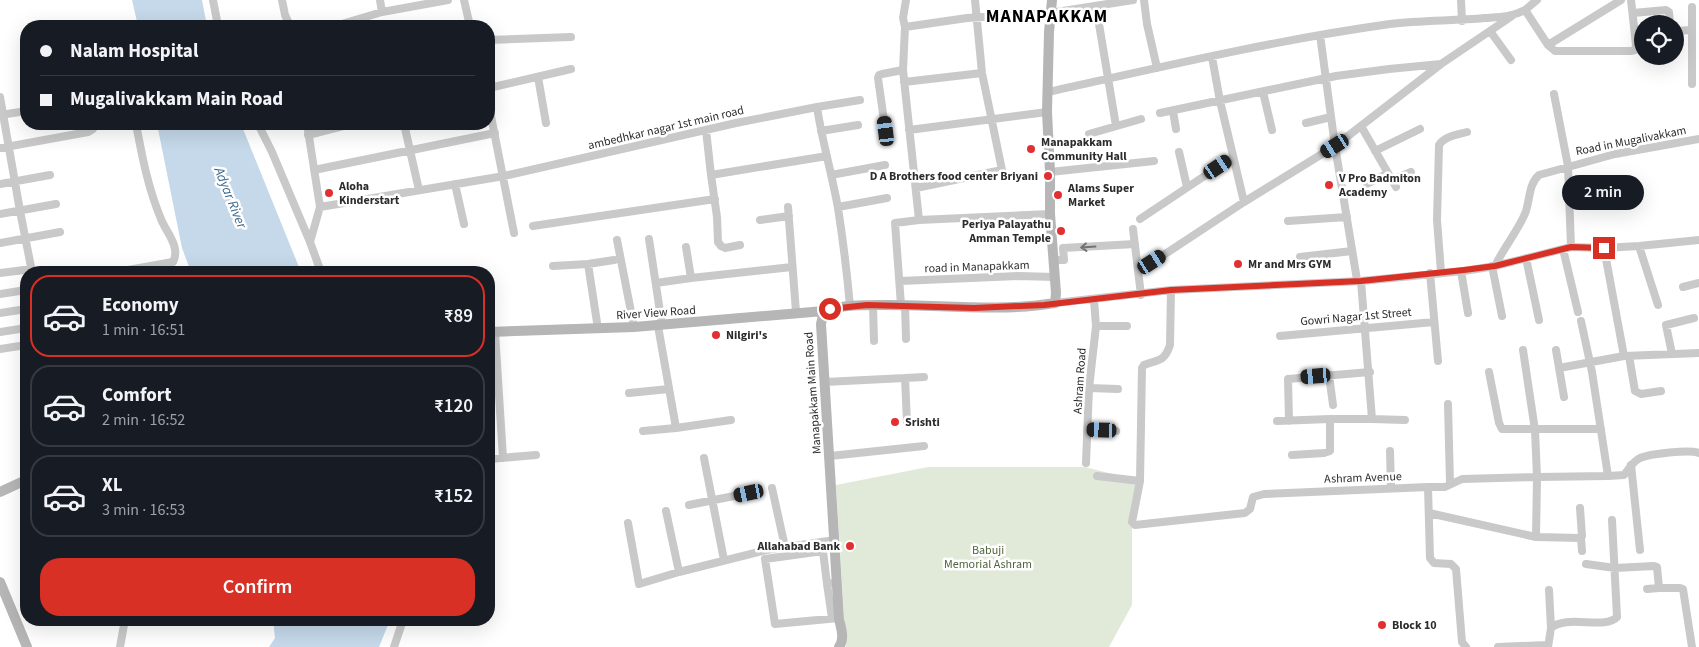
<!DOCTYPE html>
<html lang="en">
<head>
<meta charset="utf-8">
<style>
	body { margin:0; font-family:"Source Sans 3",sans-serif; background:#242831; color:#f1f3f6; height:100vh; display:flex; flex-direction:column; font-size:19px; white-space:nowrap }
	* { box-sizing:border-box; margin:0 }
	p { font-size:16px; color:#9ea1a6 }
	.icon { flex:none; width:28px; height:28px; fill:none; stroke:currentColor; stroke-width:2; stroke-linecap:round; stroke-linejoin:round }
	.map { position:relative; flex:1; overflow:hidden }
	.details { position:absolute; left:20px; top:266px; width:475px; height:360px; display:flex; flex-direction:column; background:#171b24; border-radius:20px; box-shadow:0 5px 20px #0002 }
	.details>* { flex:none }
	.hud { position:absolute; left:20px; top:20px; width:475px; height:110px; border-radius:20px; box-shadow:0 5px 20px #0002; display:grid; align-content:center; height:110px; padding:0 20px; background:#171b24 }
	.tools { position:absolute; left:1634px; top:15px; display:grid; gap:10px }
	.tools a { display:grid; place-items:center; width:50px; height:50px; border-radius:50%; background:#171b24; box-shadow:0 5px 20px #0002; font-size:25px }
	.end { position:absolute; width:22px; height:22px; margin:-11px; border:6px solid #d93025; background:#fff; box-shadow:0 0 0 2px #fff }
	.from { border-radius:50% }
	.bubble { position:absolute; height:35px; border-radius:18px; background:#171b24; box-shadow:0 5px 20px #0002; font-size:16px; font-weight:600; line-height:35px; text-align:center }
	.car { position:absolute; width:15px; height:30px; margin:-15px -8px; border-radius:6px; box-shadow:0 0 4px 1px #0007; background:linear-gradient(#222 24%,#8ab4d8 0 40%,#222 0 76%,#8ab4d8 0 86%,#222 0) }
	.hud b { display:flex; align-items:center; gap:18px; height:48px; font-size:19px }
	.hud b+b { border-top:1px solid #363941 }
	.hud i { width:12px; height:12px; background:#f1f3f6 }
	ul { padding:9px 0 0; list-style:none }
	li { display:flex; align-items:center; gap:15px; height:82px; margin:0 10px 8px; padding:0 10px; border:2px solid #363941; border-radius:20px }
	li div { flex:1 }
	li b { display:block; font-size:19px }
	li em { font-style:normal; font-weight:600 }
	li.current { border-color:#d93025 }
	li>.icon { width:45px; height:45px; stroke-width:1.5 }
	.primary-button { display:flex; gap:10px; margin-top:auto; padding:10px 20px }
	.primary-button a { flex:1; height:58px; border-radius:20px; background:#d93025; color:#fff; font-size:20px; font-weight:600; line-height:58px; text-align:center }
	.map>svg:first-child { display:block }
	.green { fill:#e1ead9 }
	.water { fill:#c5d9ea }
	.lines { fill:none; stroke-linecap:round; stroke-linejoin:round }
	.street { stroke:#c9c9c9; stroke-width:8 }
	.secondary { stroke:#b6b6b6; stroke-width:10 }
	.oneway { stroke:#737373 }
	.route { stroke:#d93025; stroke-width:6 }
	.poi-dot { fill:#e22f32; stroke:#fff; stroke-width:2 }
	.labels { text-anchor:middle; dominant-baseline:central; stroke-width:5; stroke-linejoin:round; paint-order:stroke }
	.street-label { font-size:12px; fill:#2c2c2c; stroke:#fff }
	.poi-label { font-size:12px; font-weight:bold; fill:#2c2c2c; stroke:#fff; text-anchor:start }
	.park-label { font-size:12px; fill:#4c663a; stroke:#fff }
	.water-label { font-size:14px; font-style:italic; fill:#3c688b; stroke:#fff }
	.district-label { font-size:18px; font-weight:bold; letter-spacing:1px; fill:#000; stroke:#fff }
</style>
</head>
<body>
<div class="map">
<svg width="1699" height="647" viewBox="0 0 1699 647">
	<rect width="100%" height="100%" fill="#fff"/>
	<path class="green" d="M928,467H1085L1140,481L1132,522V605L1109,647H846L836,485Z"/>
	<path class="water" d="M132,0H202L207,26H138Z
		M157,124H241L301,272H191L182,248Z
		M273,620H390L379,647H269L275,638Z"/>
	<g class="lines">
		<path class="street" d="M213,0L218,26
			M282,0L285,15L290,26
			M380,0L382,12
			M464,0L470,26
			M1144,0L1147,24L1157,68
			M1461,0L1462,21
			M1096,6L1116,126
			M1525,10L1537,0
			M1633,13L1666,10L1669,12L1670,24
			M335,26L382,12L448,0
			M905,27L967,18L1050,13L1133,0
			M1490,31L1511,60
			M1675,31L1692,30
			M1320,35L1335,146L1441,64
			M489,40L571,37
			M1548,45L1621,0
			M1212,57L1220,101L1244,202
			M538,77L546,123
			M904,82L982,73
			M1692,84V7
			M489,88L571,69
			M1048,92C1161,67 1275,40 1390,24C1421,20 1453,21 1485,18C1499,17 1512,17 1525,10L1548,45L1555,51H1631L1635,50L1636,45L1631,0
			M1263,92L1272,130
			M1554,94L1568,166L1571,247
			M0,97L20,211L32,272
			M489,106L514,233
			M817,107L860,100
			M1173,111L1176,129
			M1160,113L1336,76L1389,69L1441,64L1512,16
			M0,115L26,111
			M1306,123L1331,117
			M258,124L272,152L310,242
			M307,124L320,207L310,242L321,272
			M404,124L419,190
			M1361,126L1396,187
			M706,130L711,175
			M909,130L1047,112
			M821,131L858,125
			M1089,134L1141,119
			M308,135L351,124
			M887,142L878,78L879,75L882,74L903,70
			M0,148L88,132L93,129V124
			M1375,151L1420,129
			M1179,152L1187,187
			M314,170L495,133
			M1050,172L1154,161
			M831,175L885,165
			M1392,180L1411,172
			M0,184L50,175
			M455,184L464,224
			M1367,184L1388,173
			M916,188L1002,170L982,73L975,0
			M320,207L504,176L736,123L817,107C822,141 832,174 838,208C843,240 847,273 850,306
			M788,207L796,312
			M838,207L887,198
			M0,214L56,204
			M1140,219L1233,157
			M760,220L789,216
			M919,220L1050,214
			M1288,221L1347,217
			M533,226L715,199
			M1133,229L1141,295
			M649,239L662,325
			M617,240L634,327
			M0,243L60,232
			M740,245L725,248L721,246L718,242L717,217L711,175L827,156
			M1639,246L1658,305
			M686,247L691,278
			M1604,248L1624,356L1699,353
			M1563,249L1578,312
			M1300,257L1352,251
			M1526,258L1539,320
			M1054,260H1064L1063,248L1135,244
			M1153,262L1244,202L1335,146L1357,280
			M588,264L598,329
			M553,266L588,264L614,260
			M1492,266L1502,316
			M1495,266C1504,247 1520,228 1526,211C1530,198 1529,184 1539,175L1615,154L1699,139
			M1461,271L1468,313
			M117,272L173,262C181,247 166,232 161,219C148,188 142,156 136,124
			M1441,272L1437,220L1439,145C1445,136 1457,135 1467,132
			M0,273L32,269
			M1430,273L1438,361
			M900,281L1019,276L1055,277
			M1361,281L1372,419L1405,420
			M656,283L691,278L792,267
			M1683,287L1699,283
			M1171,290L1170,345C1164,363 1158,359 1144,365L1142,368L1140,481L1132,522L1135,525L1245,513L1250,509L1253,497L1264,494L1428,487L1430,558L1434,563L1451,564L1456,569L1462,642L1466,647
			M0,294L26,290
			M1055,303L1171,290L1361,281L1464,271L1495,266L1571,247L1604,248L1639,246L1699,240
			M873,305L874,341
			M901,305L895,223L919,220L903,70L905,27L903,18L906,0
			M905,305L906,339
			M0,313L26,309
			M658,326L676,428L731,420
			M1096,326H1127
			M0,332L26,328
			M495,332L503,458
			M1280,336L1434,322
			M0,349L26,345
			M1556,350L1564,397
			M1672,354L1666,325L1694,318
			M1629,356L1635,391L1641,394L1661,391
			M1559,368L1624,356
			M1489,372L1499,423L1502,429H1601
			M1329,375L1333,405
			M905,378L924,377
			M825,382L905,378L907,423
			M1089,388L1118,389
			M629,393L669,389
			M1448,404L1450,484
			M1277,421L1330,419
			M1289,421L1288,379L1370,372
			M1088,430L1116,431
			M643,431L676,428
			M1390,451L1391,488
			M1292,455L1324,453L1330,451V419H1372
			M830,456L924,446
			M704,458L724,560
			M489,459L536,455
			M1086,463L1089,388L1096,326L1094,300
			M1631,465L1640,550
			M1097,476L1140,481
			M1608,476L1624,475C1630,468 1632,462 1640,458C1649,454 1690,449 1699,453
			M1428,487H1445L1462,479L1537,477L1535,430L1523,350
			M772,488L785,547
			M689,505L749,493
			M666,511L679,572
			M1429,513L1536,537L1537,477L1608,476L1592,372L1581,321
			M628,523L639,584L679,572L766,550L835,540
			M1536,537L1581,538L1582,536L1580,508
			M1581,538L1582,551
			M1586,564L1615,568L1654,566L1657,567L1659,588H1680L1683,589L1692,647
			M837,583L827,584L823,551L765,559L775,624L839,618
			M827,584L832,618
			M1647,589L1659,588
			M1549,590L1551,628
			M120,647L124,625
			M394,647L403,620
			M1498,647L1547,645
			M1548,647L1551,628C1566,614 1605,630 1617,617L1612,520"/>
		<path class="secondary" d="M824,311L821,324L839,619C841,628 845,639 839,647
			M489,332L634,327L824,311C845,304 868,305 889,305C944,305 1000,312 1055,303L1056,293L1050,214V172L1047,112L1049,32L1052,0
			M0,492L26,480
			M0,582L27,647"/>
	</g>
	<defs><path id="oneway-shaft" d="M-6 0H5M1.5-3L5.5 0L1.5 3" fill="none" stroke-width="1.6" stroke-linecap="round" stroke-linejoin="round" transform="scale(1.25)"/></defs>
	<use class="oneway" href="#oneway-shaft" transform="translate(1088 247) rotate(176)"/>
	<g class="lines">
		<path class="route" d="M830,309L867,305L974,308L1044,305L1171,290L1361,281L1464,270L1495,266L1571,247L1604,248"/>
	</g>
	<g class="poi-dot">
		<circle cx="1031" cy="149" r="5"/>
		<circle cx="1048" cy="176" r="5"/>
		<circle cx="1329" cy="185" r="5"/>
		<circle cx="329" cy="193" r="5"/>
		<circle cx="1058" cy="195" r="5"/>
		<circle cx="1061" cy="231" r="5"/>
		<circle cx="1238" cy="264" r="5"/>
		<circle cx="716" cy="335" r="5"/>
		<circle cx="895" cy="422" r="5"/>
		<circle cx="850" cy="546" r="5"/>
		<circle cx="1382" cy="625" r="5"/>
	</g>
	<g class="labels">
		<g class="street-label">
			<text transform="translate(666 128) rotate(-13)">ambedhkar nagar 1st main road</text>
			<text transform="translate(1631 141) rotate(-11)">Road in Mugalivakkam</text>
			<text transform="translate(977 267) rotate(-2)">road in Manapakkam</text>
			<text transform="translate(656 313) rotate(-4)">River View Road</text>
			<text transform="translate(1356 317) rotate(-5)">Gowri Nagar 1st Street</text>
			<text transform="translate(1080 381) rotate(-86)">Ashram Road</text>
			<text transform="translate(813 393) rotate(-94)">Manapakkam Main Road</text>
			<text transform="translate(1363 478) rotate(-2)">Ashram Avenue</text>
		</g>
		<g class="poi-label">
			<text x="1041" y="142">Manapakkam<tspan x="1041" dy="14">Community Hall</tspan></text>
			<text x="1038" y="176" text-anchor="end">D A Brothers food center Briyani</text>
			<text x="1339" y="178">V Pro Badmiton<tspan x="1339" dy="14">Academy</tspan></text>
			<text x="339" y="186">Aloha<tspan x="339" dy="14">Kinderstart</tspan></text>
			<text x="1068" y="188">Alams Super<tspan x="1068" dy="14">Market</tspan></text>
			<text x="1051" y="224" text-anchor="end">Periya Palayathu<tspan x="1051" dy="14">Amman Temple</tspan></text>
			<text x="1248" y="264">Mr and Mrs GYM</text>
			<text x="726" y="335">Nilgiri's</text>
			<text x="905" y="422">Srishti</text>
			<text x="840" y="546" text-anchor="end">Allahabad Bank</text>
			<text x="1392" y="625">Block 10</text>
		</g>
		<g class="park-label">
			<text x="988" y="550">Babuji<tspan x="988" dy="14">Memorial Ashram</tspan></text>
		</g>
		<g class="water-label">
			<text transform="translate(230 198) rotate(68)">Adyar River</text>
		</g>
		<g class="district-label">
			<text x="1047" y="16">MANAPAKKAM</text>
		</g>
	</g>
</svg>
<div class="tools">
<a><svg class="icon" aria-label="locate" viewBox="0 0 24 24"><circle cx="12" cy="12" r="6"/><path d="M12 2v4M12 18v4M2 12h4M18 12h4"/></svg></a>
</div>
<i class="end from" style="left:830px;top:309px"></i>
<i class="end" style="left:1604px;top:248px"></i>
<div class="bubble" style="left:1562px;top:175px;width:82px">2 min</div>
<i class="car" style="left:886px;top:131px;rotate:353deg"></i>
<i class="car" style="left:1335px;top:146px;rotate:238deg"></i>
<i class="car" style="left:1218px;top:167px;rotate:56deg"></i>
<i class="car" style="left:1152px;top:262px;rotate:57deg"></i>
<i class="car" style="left:1316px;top:376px;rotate:265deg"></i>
<i class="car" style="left:1102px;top:430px;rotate:272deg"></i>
<i class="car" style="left:749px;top:493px;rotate:258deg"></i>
<div class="hud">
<b><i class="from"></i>Nalam Hospital</b>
<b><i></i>Mugalivakkam Main Road</b>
</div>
<section class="details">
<ul>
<li class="current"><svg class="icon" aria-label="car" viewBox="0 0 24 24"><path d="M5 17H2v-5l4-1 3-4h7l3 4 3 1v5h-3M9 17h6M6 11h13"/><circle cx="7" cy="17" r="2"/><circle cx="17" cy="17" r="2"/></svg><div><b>Economy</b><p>1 min · 16:51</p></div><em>₹89</em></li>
<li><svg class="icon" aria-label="car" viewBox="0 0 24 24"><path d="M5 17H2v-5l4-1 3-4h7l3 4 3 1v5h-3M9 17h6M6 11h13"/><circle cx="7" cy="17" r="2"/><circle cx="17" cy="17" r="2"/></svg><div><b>Comfort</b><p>2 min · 16:52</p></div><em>₹120</em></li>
<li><svg class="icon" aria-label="car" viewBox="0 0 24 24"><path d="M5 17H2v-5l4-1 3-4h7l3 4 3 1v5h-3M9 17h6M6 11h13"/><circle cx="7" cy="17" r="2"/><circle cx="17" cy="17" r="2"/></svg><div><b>XL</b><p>3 min · 16:53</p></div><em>₹152</em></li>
</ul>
<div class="primary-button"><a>Confirm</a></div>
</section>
</div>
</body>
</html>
